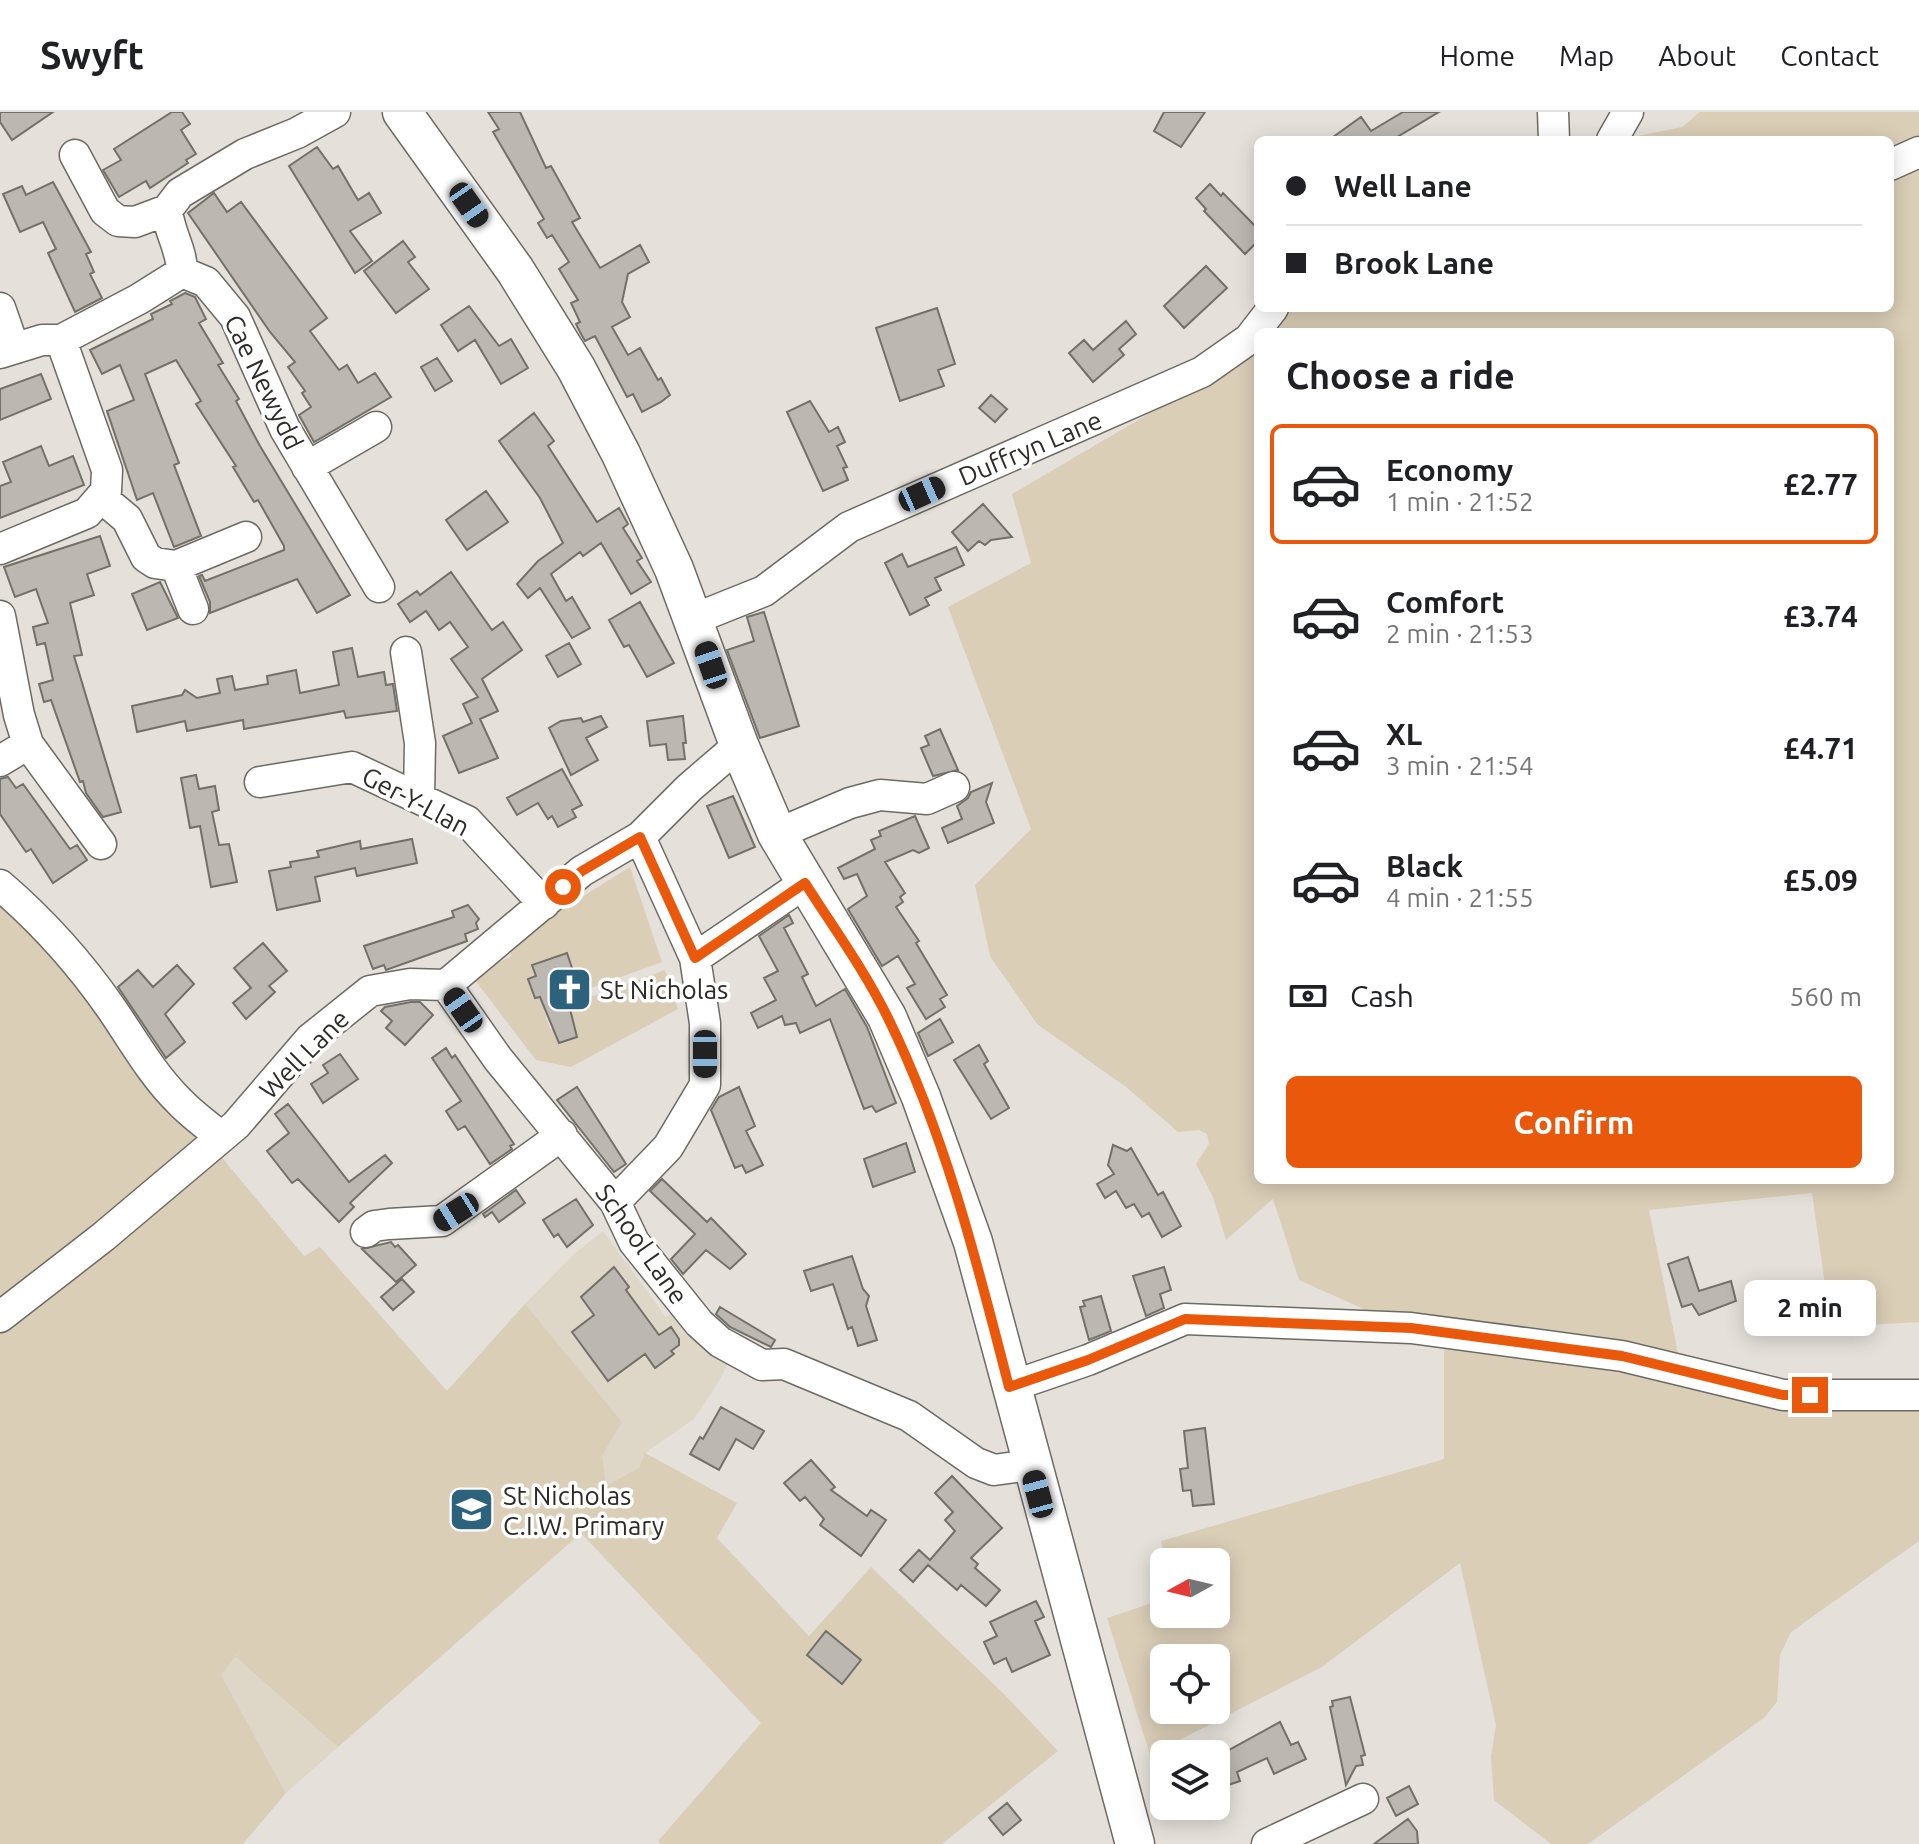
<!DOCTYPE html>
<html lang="en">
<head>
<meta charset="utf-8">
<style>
	body { margin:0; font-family:Ubuntu,sans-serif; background:#f2f2f2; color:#202124; height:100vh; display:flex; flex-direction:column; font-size:30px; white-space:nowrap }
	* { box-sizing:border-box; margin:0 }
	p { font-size:26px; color:#757577 }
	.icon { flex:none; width:44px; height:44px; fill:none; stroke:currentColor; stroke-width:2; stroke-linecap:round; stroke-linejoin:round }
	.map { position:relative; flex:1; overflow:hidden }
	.sheet { position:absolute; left:1254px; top:216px; width:640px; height:856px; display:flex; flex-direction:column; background:#fff; border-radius:12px; box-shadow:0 4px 20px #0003 }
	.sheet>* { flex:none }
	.hud { position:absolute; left:1254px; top:24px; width:640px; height:176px; border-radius:12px; box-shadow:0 4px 20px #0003; display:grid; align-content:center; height:176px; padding:0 32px; background:#fff }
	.needle { width:52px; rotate:262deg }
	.fabs { position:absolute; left:1150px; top:1436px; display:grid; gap:16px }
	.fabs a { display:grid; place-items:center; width:80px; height:80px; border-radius:12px; background:#fff; box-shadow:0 4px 20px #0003; font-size:40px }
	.end { position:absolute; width:36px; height:36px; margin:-18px; border:10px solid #ea580c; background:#fff; box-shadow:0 0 0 4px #fff }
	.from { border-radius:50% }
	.bubble { position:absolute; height:56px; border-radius:12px; background:#fff; box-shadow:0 4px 20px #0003; font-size:26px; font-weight:600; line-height:56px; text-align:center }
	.car { position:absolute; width:24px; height:48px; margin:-24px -12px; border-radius:10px; box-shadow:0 0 6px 2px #0007; background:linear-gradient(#222 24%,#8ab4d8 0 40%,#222 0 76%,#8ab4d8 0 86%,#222 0) }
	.hud b { display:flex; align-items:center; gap:28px; height:76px; font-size:30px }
	.hud b+b { border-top:2px solid #e0e0e0 }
	.hud i { width:20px; height:20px; background:#202124 }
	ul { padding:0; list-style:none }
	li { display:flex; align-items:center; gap:24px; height:120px; margin:0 16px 12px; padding:0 16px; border:4px solid transparent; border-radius:12px }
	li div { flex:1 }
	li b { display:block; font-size:30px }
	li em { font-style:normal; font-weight:600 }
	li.active { border-color:#ea580c }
	li>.icon { width:72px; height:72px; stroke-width:1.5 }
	h2 { padding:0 32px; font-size:36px; line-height:96px }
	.pay { display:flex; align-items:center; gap:20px; height:88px; padding:0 32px; font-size:30px }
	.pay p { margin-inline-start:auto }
	.cta { display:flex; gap:16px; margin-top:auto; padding:16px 32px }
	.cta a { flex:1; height:92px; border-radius:12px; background:#ea580c; color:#fff; font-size:32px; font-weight:600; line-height:92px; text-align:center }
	header { display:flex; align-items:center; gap:48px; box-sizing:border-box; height:112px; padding:0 40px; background:#fff; border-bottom:2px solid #e0e0e0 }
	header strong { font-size:38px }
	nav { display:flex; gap:44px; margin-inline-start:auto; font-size:28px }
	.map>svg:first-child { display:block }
	.built { fill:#ded7c8 }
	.green { fill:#daceb7; fill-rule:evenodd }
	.building { fill:#bcb8b1; stroke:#737069; stroke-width:2 }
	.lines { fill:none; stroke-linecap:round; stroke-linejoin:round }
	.minor-casing { stroke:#6d6a63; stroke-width:33 }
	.major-casing { stroke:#6d6a63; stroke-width:41 }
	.minor { stroke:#fff; stroke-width:30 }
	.major { stroke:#fff; stroke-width:38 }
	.route { stroke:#ea580c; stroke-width:10 }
	.labels { text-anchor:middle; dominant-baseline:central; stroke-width:7; stroke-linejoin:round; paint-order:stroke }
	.street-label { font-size:26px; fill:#2c2b28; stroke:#fff }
	.poi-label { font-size:26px; fill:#2c2b28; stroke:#fff; text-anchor:start }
</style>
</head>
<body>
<header>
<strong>Swyft</strong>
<nav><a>Home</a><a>Map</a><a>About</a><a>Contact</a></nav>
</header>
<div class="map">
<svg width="1919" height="1732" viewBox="0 0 1919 1732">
	<rect width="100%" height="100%" fill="#e5e1da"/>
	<path class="built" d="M603,1119L666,1205L676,1198L730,1248L716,1274L694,1307L645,1341L639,1356L625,1365L581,1421L286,1681L220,1562L447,1279L525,1192L574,1142Z"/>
	<path class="green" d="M1700,0H1919V25L1890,40V28H1636L1638,24L1682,15Z
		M1919,49V1210L1831,1215L1812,1081L1649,1098L1680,1251L1386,1207L1299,1168L1273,1087L1226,1128L1213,1085L1196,1052L1209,1032L1207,1022L1199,1018L1178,1020L1126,975L1037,912L990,844L975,773L1031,717L948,495L1031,451L1012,382L1213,264L1258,232V1068H1890V220H1268L1288,196H1890V63Z
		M630,755L662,850L580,880L567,842L533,853L536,864L528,867L535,886L540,885L550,917L554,916L559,931L577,925L570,897L580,893L579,889L665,858L678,897L571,955L536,948L471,863L510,845L513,828Z
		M0,780L204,1025L0,1195Z
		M219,1042L304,1144L320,1135L447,1279L525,1192L622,1310L602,1344L606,1374L639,1356L645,1341L737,1391L717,1426L809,1524L871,1455L1005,1583L1058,1639L942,1732H661L658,1729L761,1611L581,1421L338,1635L236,1545L242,1536L221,1563L286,1681L243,1732H0V1218Z
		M1444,1237L1592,1244L1919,1288V1429L1791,1520L1780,1543L1777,1590L1764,1606L1588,1732H1551L1494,1688L1491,1645L1496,1613L1460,1451L1322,1555L1150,1643L1107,1506L1164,1487V1502H1216V1450H1165L1161,1429L1444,1347ZM1164,1546H1216V1598H1164Z"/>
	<path class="building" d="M0,0H53L12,28L0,10Z
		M172,0H182L190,12L181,18L196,42L186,48L188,51L150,76L146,69L119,85L103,58L121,48L114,37Z
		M488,0H520L546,56L551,54L580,106L572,110L600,156L640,133L649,150L628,162L622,190L630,205L612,215L628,243L640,236L658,268L661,266L670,283L661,290L642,300L633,282L627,285L595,224L585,229L580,220L576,212L580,210L571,191L578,188L559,157L569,150L552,123L547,126L538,111L544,107L493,20L499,17Z
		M1164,0H1205L1181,35L1154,19Z
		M1403,0H1439L1392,28H1329L1361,5L1371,19Z
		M317,35L333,57L338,54L358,88L369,81L381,101L350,119L372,149L355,161L289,54Z
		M53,70L91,140L86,142L94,160L90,162L102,186L75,200L48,141L56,137L43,110L20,120L3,82L22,74L26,83Z
		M1210,72L1221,84L1223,81L1258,117V129L1245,142L1204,99L1206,97L1196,86Z
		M214,81L227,100L241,90L327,206L310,219L339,258L347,253L358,271L375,261L391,285L314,330L299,303L311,295L302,281L305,279L288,255L295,250L270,220L188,101Z
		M403,129L415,145L408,150L429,177L396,201L364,159Z
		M1206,154L1227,176L1184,216L1164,194Z
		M185,181L195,185L206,207L199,211L223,251L218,253L239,287L236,289L260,334L350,483L317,501L297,467L210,501V490L199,464L202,463L205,469L284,438V434L258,388L254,390L233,355L236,354L196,292L201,289L176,248L145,262L179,351L174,353L201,424L174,435L153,381L137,388L107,299L134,288L120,253L102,262L90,238L153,207L151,202L172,192L170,189Z
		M469,194L499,234L511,227L528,256L501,272L475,228L458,239L441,213Z
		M937,196L955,252L938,258L944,274L900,289L876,216Z
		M1126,209L1136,222L1119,237L1124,243L1093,270L1069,241L1084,228L1093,238Z
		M437,246L452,269L435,279L421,255Z
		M41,262L51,287L0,308V277Z
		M991,283L1007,297L995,310L979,296Z
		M810,289L829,320L838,315L845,330L837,334L847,355L843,356L848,368L823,379L787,300Z
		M534,301L554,329L548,334L597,410L619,396L628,412L623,416L642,446L637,449L651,470L631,482L601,431L583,444L580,440L551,462L566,489L572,485L590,516L572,526L540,476L528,486L517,472L538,449L563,431L540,386L499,329Z
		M41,334L49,354L73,344L84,373L0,406V374L11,370L3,350Z
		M486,379L508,410L467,438L446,408Z
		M983,392L1012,425L991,428L985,433L979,429L968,439L952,420Z
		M100,424L110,454L87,462L94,483L70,491L82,543L74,544L121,700L103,705L86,681L83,669L80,670L51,588L44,590L39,572L53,568L45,531L37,533L33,515L48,511L36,477L15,485L4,455Z
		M956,435L964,453L935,466L941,478L925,486L929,493L910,503L885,451L902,442L908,455Z
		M451,460L492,518L503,510L522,538L482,567L498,599L480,607L498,646L459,661L443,624L472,611L463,592L478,585L451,547L468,535L450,510L439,518L426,499L410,510L398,492L417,479L420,483Z
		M160,470L178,506L147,518L132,482Z
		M640,490L674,551L647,565L629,533L624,535L609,508Z
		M764,500L799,614L760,626L727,538L754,529L747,505Z
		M569,531L581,552L558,565L546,544Z
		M352,536L358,565L384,560L386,573L393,572L397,599L346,606L344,599L244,617L243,608L187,619L185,609L137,620L132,594L182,583L185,578L197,586L220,581L217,567L232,564L235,578L268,572L267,564L296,558L300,581L339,573L333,540Z
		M601,604L607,615L586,626L598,648L571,663L549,616L561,609L581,606L583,610Z
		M683,604L686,631H683L685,647L668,648L666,632L650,634L647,609Z
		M940,617L958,658L933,664L921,636L929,633L925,624Z
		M562,657L582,693L572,698L576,705L558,715L552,704L548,707L538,691L517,703L507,686Z
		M196,663L199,677L215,674L219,698L212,700L219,733L229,732L237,770L211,775L200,714L190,716L181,666Z
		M8,665L16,676L23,672L70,737L77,733L87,748L53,771L31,737L26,740L0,702V667Z
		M992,671L986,690L994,711L948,731L942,716L962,707L957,694L968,686L971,680Z
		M733,684L755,735L729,746L707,694Z
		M915,704L929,736L919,741L913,738L885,750L905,781L900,785L903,790L896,795L919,829L916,831L947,883L940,887L945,895L926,907L907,876L915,872L898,844L882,854L848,797L867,784L857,762L844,767L838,756L875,737L871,728L881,724L879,719Z
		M412,727L417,751L357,764L355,756L315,765L320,789L277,798L269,759L291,755L290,750L319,745L317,739L360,729L361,737Z
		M468,793L479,807L476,811L478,817L465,822L467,829L386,858L384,853L373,857L364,834L454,805L452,799Z
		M789,803L793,811L784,816L808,862L802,865L816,894L845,877L867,915L896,991L876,1000L872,994L864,997L830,907L800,921L796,911L785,913L782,904L758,916L751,901L776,888L764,866L778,859L759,824Z
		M263,831L287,859L269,874L275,880L246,907L233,891L251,876L234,856Z
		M567,841L580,880L577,883L580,893L570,897L577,925L559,931L540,885L535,886L528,867L536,864L532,853Z
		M177,853L194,872L165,902L185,930L166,946L118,875L138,858L153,875Z
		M411,890H420L433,903L405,933L386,916L392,909L381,899L385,895Z
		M940,907L953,930L928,944L918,921Z
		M979,933L988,949L984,952L1009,996L991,1007L954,948Z
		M446,936L452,946L455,943L514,1032L510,1034L512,1037L490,1052L465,1014L458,1018L446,999L461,989L432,946Z
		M340,942L358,967L323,991L311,972L328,961L323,953Z
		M577,975L626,1052L614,1060L557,988Z
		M739,975L755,1014L746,1019L763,1053L746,1061L742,1053L735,1056L711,998L719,985Z
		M288,992L349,1070L385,1043L392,1051L350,1091L354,1095L339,1110L298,1067L292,1071L267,1039L289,1021L275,1002Z
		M906,1031L915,1060L873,1075L864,1047Z
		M1113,1033L1127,1039L1131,1036L1158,1083L1163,1080L1181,1114L1162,1125L1149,1101L1142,1105L1134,1092L1126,1096L1116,1079L1105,1086L1097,1072L1114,1062L1108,1053Z
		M662,1067L707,1110L711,1106L746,1142L730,1157L706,1138L683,1162L671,1147L695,1122L650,1079Z
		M516,1078L525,1091L499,1110L492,1100L485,1105L483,1102Z
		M576,1087L593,1113L567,1135L558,1122L554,1125L543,1108Z
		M391,1130L395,1135L398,1133L416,1153L396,1170L362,1137Z
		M852,1144L863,1177L869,1184L866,1194L877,1228L858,1234L852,1215L848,1217L833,1172L811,1179L804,1159Z
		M1688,1145L1699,1179L1731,1169L1736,1189L1699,1203L1692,1192L1682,1195L1668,1152Z
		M614,1155L629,1175L626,1178L659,1223L671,1215L679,1227V1233L671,1239L674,1242L655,1256L645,1242L608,1269L572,1220L594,1203L581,1185Z
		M1164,1155L1171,1178L1160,1182L1164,1196L1146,1204L1133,1164Z
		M402,1167L414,1180L393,1198L381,1185Z
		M1101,1184L1111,1219L1089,1228L1080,1195L1085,1194L1083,1189Z
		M720,1195L775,1228L771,1235L730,1215L716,1202Z
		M721,1295L764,1319L753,1337L736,1327L719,1358L690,1342L700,1325L703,1327Z
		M1205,1316L1214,1392L1193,1394L1191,1378L1183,1379L1180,1357L1188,1356L1184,1319Z
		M811,1348L835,1375L831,1378L867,1404L871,1398L886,1408L861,1444L820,1413L824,1407L805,1385L800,1389L784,1371Z
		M952,1364L1002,1416L971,1446L978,1452L975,1456L1000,1478L986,1494L961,1473L957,1478L928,1453L913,1470L900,1458L919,1438L930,1448L955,1419L945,1408L953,1400L935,1381Z
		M1036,1489L1044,1505L1035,1509L1050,1543L1012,1560L1006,1546L994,1552L984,1530L997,1524L990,1510Z
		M826,1519L861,1548L842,1572L807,1543Z
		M1350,1585L1365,1643L1361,1644L1363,1653L1356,1654L1346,1673L1330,1595L1333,1594L1332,1589Z
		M1280,1610L1291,1633L1298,1630L1306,1647L1274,1662L1267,1646L1237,1660L1240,1669L1216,1677V1645Z
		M1409,1674L1418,1692L1396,1704L1387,1686Z
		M1007,1691L1021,1708L1003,1723L989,1706Z
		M1408,1707L1417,1719L1418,1732H1374Z"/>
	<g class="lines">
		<defs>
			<path id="minor" d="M1553,0L1554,28
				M1612,28L1628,0
				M75,43L105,99L118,109L135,110L167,98L180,81L245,42L297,21L335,0
				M1890,53L1919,40
				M167,98C169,121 182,137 182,160L206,170L235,205L285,317L379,475
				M0,196L14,236
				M0,241L42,228H61L139,187L182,160
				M307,355L376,315
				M102,386L127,407L146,445L155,451L176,454L246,425
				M0,437L87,401L106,379L107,358L61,228
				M176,454L193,497
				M0,504L19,603L28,632L101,732
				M694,507L764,479L849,415L1202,260L1249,227L1273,196
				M406,540L420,631L419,686
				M0,649L28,632
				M260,670L352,655L467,709L544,792
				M777,722L850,691L880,683L927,687L954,675
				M0,773C42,809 79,850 111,896C133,928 151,961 179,989C191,1002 207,1013 221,1025
				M695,846L805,771
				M446,873L498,947L615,1090L634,1130L699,1211L720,1230L762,1253L784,1252L909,1304L976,1351L994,1358L1030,1353
				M615,1090L668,1035L705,973V911L695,846L640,725
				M366,1120L374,1114L389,1112L442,1109L562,1023
				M0,1205L103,1125L236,1013L310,927L370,879L410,872L446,873L582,759L640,725L689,676L739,633
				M1009,1275L1088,1248L1185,1207L1411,1216L1622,1244L1783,1283H1919
				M1267,1732L1363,1687"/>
			<path id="major" d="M402,0L515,158L576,256L621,342L674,457L739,633L777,722L887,905L921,985L973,1130L1135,1732"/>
		</defs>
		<use href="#minor" class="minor-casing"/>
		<use href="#major" class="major-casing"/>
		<use href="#minor" class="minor"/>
		<use href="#major" class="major"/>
	</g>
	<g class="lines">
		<path class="route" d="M563,775L582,759L640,725L695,846L805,771C833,815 865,859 888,906C945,1022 977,1150 1009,1275L1088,1248L1185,1207L1411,1216L1622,1244L1783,1283H1810"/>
	</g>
	<defs>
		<symbol id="church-square" viewBox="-11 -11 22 22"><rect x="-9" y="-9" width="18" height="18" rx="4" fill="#2d627d" stroke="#fff"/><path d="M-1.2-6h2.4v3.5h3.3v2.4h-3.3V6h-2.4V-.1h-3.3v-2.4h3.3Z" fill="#fff"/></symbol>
		<symbol id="school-square" viewBox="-11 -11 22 22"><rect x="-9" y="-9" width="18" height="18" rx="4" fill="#2d627d" stroke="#fff"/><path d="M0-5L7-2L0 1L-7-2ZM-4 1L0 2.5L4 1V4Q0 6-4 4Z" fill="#fff"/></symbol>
	</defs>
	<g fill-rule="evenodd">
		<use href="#church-square" x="544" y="852" width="51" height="51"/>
		<use href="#school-square" x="446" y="1372" width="51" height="51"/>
	</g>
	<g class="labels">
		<g class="street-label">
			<text transform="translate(264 270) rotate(64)">Cae Newydd</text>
			<text transform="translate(1030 336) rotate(-23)">Duffryn Lane</text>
			<text transform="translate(416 689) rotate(28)">Ger-Y-Llan</text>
			<text transform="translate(304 942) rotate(-45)">Well Lane</text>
			<text transform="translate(642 1132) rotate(55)">School Lane</text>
		</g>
		<g class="poi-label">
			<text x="600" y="877">St Nicholas</text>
			<text x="503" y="1383">St Nicholas<tspan x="503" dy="30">C.I.W. Primary</tspan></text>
		</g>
	</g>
</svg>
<div class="fabs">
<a><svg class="needle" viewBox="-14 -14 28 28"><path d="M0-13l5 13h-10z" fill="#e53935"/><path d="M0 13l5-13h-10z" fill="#757577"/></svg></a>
<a><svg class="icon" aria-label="locate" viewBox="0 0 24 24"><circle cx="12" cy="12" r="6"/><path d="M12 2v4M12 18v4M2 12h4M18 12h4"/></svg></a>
<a><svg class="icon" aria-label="layers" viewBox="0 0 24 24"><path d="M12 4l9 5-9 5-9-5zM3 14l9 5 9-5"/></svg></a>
</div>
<i class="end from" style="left:563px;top:775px"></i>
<i class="end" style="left:1810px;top:1283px"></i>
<div class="bubble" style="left:1744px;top:1168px;width:132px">2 min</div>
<i class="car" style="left:469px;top:93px;rotate:145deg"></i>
<i class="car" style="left:922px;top:382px;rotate:66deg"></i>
<i class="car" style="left:711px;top:553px;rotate:341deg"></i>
<i class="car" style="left:463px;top:898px;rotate:325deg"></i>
<i class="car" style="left:705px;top:942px;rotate:180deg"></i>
<i class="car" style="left:456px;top:1100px;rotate:238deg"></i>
<i class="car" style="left:1038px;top:1382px;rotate:345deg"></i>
<div class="hud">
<b><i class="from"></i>Well Lane</b>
<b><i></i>Brook Lane</b>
</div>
<section class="sheet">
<h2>Choose a ride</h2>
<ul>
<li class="active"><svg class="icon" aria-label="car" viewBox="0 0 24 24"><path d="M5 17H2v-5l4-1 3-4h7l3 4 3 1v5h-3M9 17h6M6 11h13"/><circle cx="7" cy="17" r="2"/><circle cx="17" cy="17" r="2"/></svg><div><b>Economy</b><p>1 min · 21:52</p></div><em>£2.77</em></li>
<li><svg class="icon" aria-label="car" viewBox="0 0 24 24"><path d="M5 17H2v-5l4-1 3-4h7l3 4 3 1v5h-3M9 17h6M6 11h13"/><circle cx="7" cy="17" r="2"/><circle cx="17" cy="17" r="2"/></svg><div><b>Comfort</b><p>2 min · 21:53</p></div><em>£3.74</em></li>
<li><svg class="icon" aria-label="car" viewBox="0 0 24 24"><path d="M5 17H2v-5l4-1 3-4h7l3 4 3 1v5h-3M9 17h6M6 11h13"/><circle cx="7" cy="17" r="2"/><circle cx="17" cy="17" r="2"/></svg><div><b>XL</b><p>3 min · 21:54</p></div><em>£4.71</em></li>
<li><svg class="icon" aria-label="car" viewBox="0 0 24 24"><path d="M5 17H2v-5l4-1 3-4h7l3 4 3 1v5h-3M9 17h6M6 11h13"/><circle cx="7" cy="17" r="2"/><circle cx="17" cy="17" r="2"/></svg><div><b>Black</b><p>4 min · 21:55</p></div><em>£5.09</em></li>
</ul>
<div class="pay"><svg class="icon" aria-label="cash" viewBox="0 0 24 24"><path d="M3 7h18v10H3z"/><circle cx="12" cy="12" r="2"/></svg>Cash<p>560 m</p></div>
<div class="cta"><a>Confirm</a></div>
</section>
</div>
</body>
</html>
